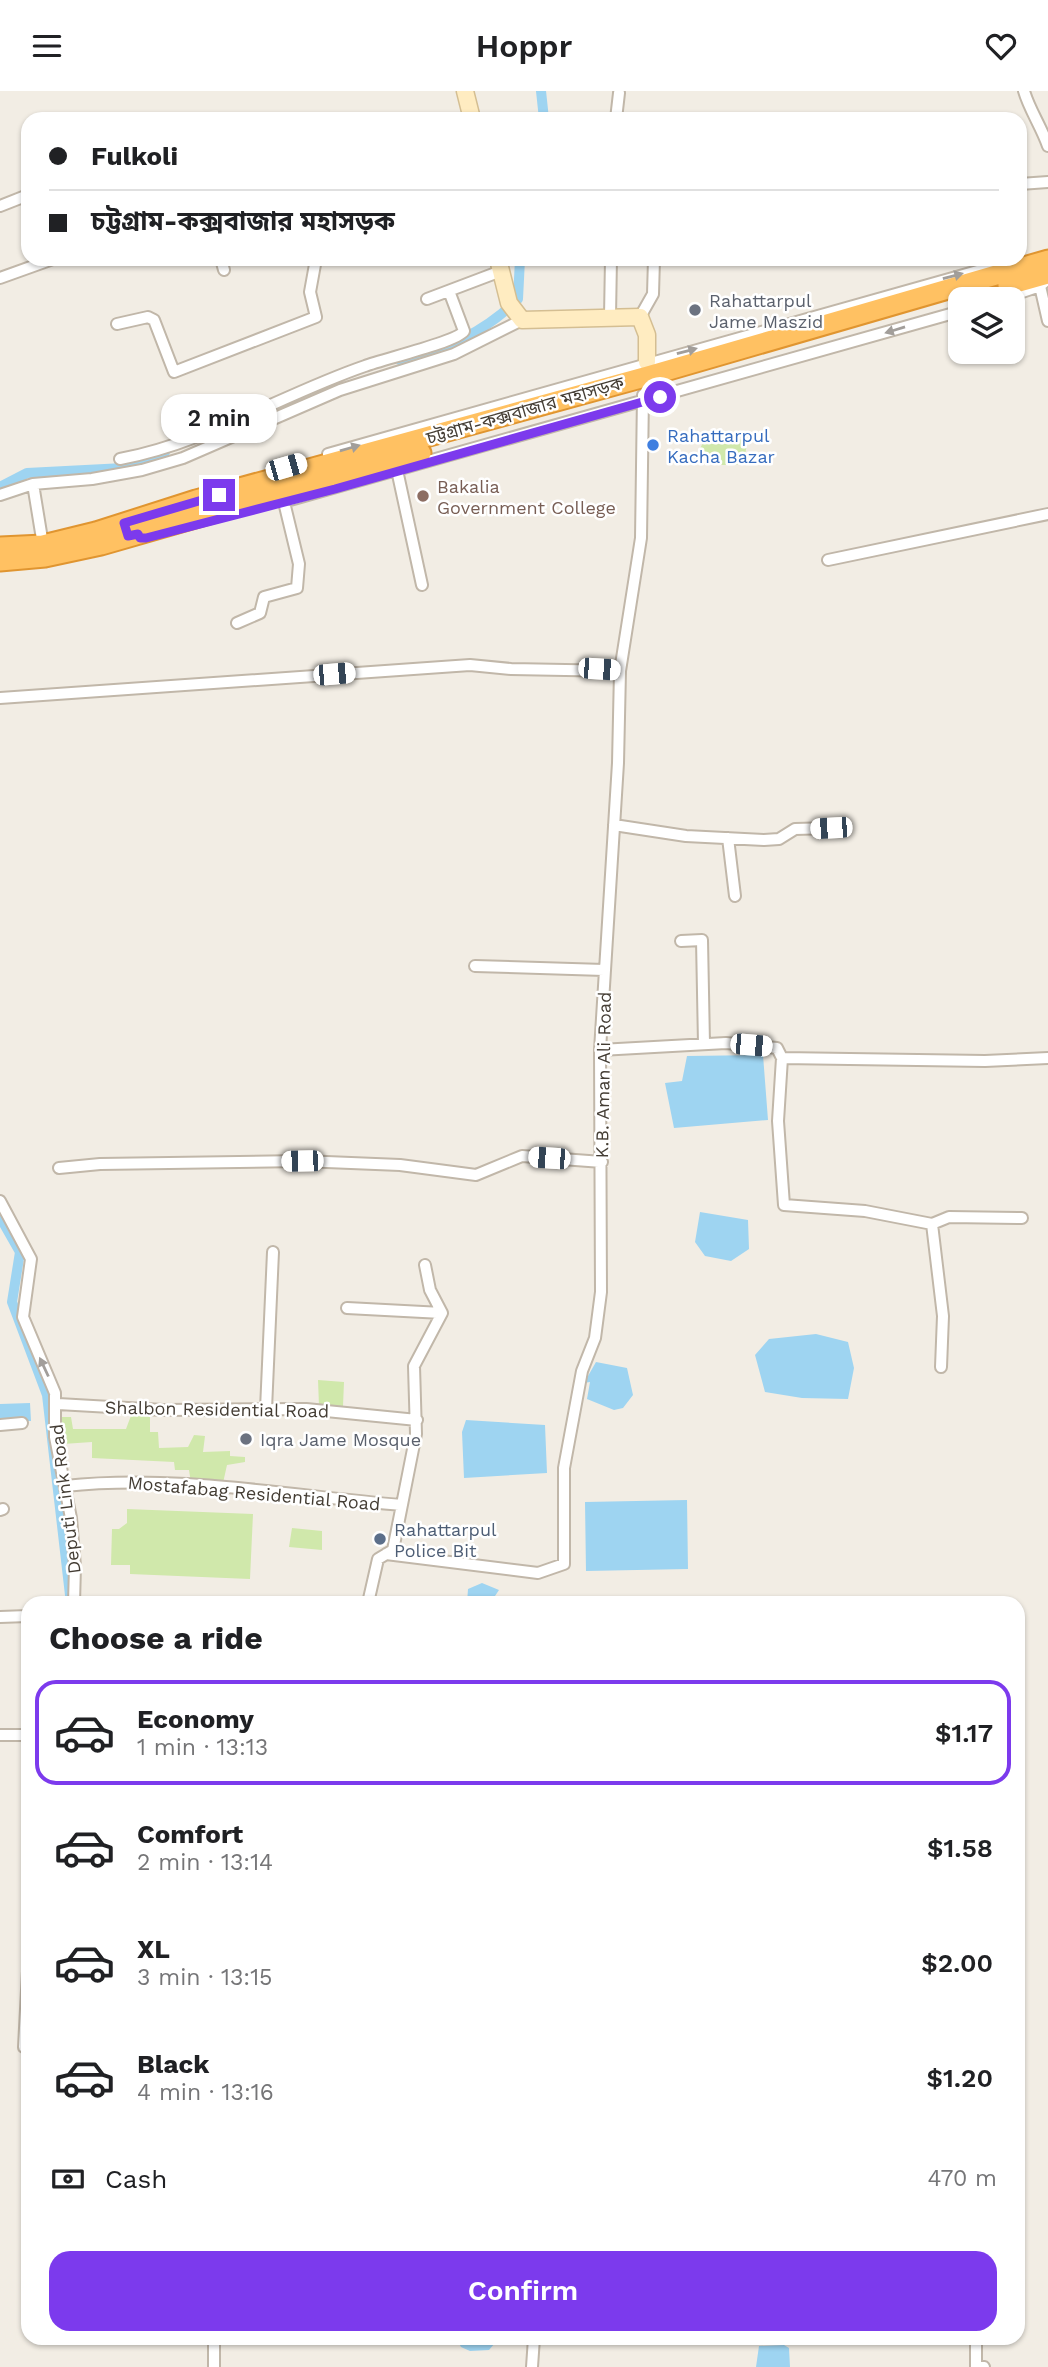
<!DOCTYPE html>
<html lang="en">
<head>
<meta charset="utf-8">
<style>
	body { margin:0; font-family:"Work Sans","Noto Sans Bengali",sans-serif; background:#f6f6f6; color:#202124; height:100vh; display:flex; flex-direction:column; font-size:26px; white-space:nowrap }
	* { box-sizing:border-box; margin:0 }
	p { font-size:23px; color:#757577 }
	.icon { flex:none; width:38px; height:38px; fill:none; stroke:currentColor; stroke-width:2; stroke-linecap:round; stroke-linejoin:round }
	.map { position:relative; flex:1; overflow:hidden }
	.drawer { position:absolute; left:21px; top:1505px; width:1004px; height:749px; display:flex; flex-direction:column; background:#fff; border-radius:21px; box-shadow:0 2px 5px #0004 }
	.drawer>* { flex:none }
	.banner { position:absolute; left:21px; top:21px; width:1006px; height:154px; border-radius:21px; box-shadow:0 2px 5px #0004; display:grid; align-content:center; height:154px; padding:0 28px; background:#fff }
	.tools { position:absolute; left:948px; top:196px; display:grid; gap:14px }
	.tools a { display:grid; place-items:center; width:77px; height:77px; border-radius:14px; background:#fff; box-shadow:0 2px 5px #0004; font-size:35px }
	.end { position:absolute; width:32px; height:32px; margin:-16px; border:9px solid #7c3aed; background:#fff; box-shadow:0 0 0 4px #fff }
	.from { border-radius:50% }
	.bubble { position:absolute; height:49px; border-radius:21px; background:#fff; box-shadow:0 2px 5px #0004; font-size:23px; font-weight:600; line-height:49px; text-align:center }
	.car { position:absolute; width:21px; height:42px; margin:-21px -10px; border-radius:9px; box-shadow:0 0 5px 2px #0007; background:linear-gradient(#fff 24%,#345 0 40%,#fff 0 76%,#345 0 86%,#fff 0) }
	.banner b { display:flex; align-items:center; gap:24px; height:66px; font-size:26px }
	.banner b+b { border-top:2px solid #e0e0e0 }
	.banner i { width:18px; height:18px; background:#202124 }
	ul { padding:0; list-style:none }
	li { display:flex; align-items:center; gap:21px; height:105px; margin:0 14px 10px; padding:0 14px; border:4px solid transparent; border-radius:21px }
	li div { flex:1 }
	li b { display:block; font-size:26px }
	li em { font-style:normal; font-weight:600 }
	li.selected { border-color:#7c3aed }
	li>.icon { width:63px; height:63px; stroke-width:1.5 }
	h2 { padding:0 28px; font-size:32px; line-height:84px }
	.pay { display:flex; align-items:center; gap:18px; height:77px; padding:0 28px; font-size:26px }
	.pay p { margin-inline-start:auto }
	.primary-button { display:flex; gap:14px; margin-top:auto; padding:14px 28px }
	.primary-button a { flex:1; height:80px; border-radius:21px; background:#7c3aed; color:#fff; font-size:28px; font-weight:600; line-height:80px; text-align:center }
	header { display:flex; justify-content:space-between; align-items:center; height:91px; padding:0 28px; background:#fff; font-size:32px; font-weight:600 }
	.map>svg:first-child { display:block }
	.green { fill:#d0e8ab }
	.water { fill:#9ed4f1 }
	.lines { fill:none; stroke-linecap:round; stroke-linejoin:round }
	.canal { stroke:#9ed4f1; stroke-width:10 }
	.street-casing { stroke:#c1b7a9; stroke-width:14 }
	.secondary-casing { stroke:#d4be92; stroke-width:19 }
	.highway-casing { stroke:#e09530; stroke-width:23 }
	.street { stroke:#fff; stroke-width:10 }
	.secondary { stroke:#ffecc1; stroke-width:16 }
	.highway { stroke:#ffc162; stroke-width:19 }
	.oneway { fill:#a29e9a }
	.route { stroke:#7c3aed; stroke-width:9 }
	.worship-dot { fill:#6b7280; stroke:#fff; stroke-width:2.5 }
	.shop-dot { fill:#3f7fe0; stroke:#fff; stroke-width:2.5 }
	.education-dot { fill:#8d6e63; stroke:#fff; stroke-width:2.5 }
	.service-dot { fill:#5c6f8a; stroke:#fff; stroke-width:2.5 }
	.labels { text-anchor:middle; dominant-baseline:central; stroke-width:5; stroke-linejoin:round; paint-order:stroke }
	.worship-label { font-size:18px; fill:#5b616d; stroke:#fff; text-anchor:start }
	.street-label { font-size:18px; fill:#443d34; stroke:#fff }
	.shop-label { font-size:18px; fill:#366cbe; stroke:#fff; text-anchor:start }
	.education-label { font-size:18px; fill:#785e54; stroke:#fff; text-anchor:start }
	.service-label { font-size:18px; fill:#4e5e75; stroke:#fff; text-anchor:start }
</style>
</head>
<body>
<header><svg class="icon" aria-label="menu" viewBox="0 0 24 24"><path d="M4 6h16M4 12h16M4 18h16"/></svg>Hoppr<svg class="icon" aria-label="heart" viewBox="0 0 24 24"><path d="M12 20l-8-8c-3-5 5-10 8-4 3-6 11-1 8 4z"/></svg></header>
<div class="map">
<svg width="1048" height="2276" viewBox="0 0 1048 2276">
	<rect width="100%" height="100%" fill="#f2ede4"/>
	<path class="green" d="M721,344L737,346L747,353L745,364L737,374H714L699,359L707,345Z
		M318,1289L344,1291L343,1315H319Z
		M132,1322L150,1323V1341H158L159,1357L188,1356L194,1344L205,1345L203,1361L230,1360V1365L245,1366V1371L227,1374L223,1392H191L189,1379H175L174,1371L92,1367V1351L63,1353L61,1326H71L73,1338H126Z
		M127,1418L253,1423L250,1488L130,1483V1474H111L112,1438H119L127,1432Z
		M292,1437L322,1440V1459L289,1456Z"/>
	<path class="water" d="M763,964L768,1029L674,1037L665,992L682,990L687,965Z
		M700,1121L748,1129L749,1158L731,1170L705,1165L695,1151Z
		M816,1243L848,1251L854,1277L848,1308L802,1307L765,1301L755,1264L769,1248Z
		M596,1271L627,1277L633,1304L623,1317L614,1319L587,1308L590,1291L584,1292Z
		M30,1312L31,1330L0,1331V1313Z
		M466,1329L545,1334L547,1382L464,1387L462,1341Z
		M687,1409L688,1478L586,1480L585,1411Z
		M482,1492L499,1499L491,1511L467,1512L468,1498Z
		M456,2247H519L495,2252L489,2259L470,2260L461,2256Z
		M784,2254L789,2257L790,2276H756L759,2255Z"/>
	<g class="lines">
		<path class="canal" d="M541,0L544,28
			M400,269C444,260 485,241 518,208L520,168
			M0,396L27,382L124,377L165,361
			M0,1126L20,1161L12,1211L47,1304L70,1504"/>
		<defs>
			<path id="street" d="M1024,0C1029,18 1041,35 1048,55
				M616,28L619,2
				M1020,93L1048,91
				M0,115L28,104
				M221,168L224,179
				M0,187L53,168
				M1040,195L1048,230
				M427,208L501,180
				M1002,208L1040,195L1048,188
				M610,225L611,168
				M640,226L653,203L654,168
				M117,233L148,226L154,229L174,281L316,226L310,201L316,168
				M328,363L1013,170
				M120,368C206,352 283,303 365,275C383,268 457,251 464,240L449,200
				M397,379L422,494
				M33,393L43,454
				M0,404L33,393L92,388L142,379L183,367L340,299L454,263L522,229
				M283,411L961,220
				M828,469L1048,423
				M237,532L260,522L264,506L297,497L299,473L284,411
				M0,607L470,574L511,578L620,580
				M614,734L686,745L764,749L779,748L795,738L831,737
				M728,747L735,805
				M681,850L702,849L704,953
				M475,875L604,879
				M600,959L726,952L777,957L782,967L985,970L1048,967
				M782,967L778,1030L784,1114L865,1120L932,1133L943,1225L941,1276
				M59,1077L100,1073L302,1070L400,1074L476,1084L522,1065L602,1071
				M0,1110L31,1168L23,1226L55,1302V1346L71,1427L75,1475L74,1512
				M932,1133L949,1126L1022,1127
				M425,1174L430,1199L442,1222
				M347,1217L442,1222L414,1275L416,1343L393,1459L378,1468L368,1512
				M58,1313L163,1319L306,1318L417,1329
				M266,1318L273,1161
				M0,1334L22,1332
				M65,1395C177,1383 290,1405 402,1414
				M0,1419L3,1418
				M386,1463L538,1482L564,1473V1377L582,1280L595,1247L601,1201L600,959L618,672L620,580L641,447L643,304
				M0,1526L28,1525
				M0,1644H28
				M28,1880L24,1956L28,1958
				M214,2247V2276
				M976,2247V2275L984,2276
				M532,2276L534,2247"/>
			<path id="secondary" d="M465,0L472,28
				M498,168L509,212L522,229L640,226L647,244V271"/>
			<path id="highway" d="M1008,194L1048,183
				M0,456L43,454L96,441L196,409L648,285L1048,169
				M0,470L45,466L101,454L421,362"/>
		</defs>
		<use href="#street" class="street-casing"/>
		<use href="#secondary" class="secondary-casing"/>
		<use href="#highway" class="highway-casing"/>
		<use href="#street" class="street"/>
		<use href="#secondary" class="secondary"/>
		<use href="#highway" class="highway"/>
	</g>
	<defs><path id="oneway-solid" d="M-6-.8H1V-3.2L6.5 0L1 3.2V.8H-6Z" transform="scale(1.75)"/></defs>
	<g class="oneway">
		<use href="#oneway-solid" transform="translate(953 185) rotate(-15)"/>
		<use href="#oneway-solid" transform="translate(895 239) rotate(163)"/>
		<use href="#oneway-solid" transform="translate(687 260) rotate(-15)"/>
		<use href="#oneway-solid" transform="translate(350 357) rotate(-16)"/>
		<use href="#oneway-solid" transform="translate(44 1276) rotate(-115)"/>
	</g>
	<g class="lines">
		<path class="route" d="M219,404L124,432L128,445L138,443L140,447H146L335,398L660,306"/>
	</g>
	<g class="worship-dot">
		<circle cx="695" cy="219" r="7"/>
		<circle cx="246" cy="1348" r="7"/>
	</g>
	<circle class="shop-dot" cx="653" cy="354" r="7"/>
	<circle class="education-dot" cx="423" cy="405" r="7"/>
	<circle class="service-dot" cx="380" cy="1448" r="7"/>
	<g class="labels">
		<g class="worship-label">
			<text x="709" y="209">Rahattarpul<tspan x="709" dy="21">Jame Maszid</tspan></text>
			<text x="260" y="1348">Iqra Jame Mosque</text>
		</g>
		<g class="street-label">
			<text transform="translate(525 319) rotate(-16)">চট্টগ্রাম-কক্সবাজার মহাসড়ক</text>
			<text transform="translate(603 984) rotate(-89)">K.B. Aman Ali Road</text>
			<text transform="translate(217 1318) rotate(1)">Shalbon Residential Road</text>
			<text transform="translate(254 1402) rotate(5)">Mostafabag Residential Road</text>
			<text transform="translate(65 1408) rotate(-97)">Deputi Link Road</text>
		</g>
		<g class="shop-label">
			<text x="667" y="344">Rahattarpul<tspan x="667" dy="21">Kacha Bazar</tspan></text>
		</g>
		<g class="education-label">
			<text x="437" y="395">Bakalia<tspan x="437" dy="21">Government College</tspan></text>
		</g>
		<g class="service-label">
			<text x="394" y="1438">Rahattarpul<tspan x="394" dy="21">Police Bit</tspan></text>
		</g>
	</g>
</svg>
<div class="tools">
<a><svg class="icon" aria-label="layers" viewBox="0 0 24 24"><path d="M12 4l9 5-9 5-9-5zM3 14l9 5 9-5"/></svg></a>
</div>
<i class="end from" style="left:660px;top:306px"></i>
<i class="end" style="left:219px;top:404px"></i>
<div class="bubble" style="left:161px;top:303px;width:116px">2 min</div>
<i class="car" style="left:286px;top:376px;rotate:74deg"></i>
<i class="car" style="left:599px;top:578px;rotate:94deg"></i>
<i class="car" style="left:334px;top:583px;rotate:85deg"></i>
<i class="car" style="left:831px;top:737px;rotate:267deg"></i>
<i class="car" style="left:751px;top:954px;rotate:95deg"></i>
<i class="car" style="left:549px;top:1067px;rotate:274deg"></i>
<i class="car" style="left:302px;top:1070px;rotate:269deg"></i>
<div class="banner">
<b><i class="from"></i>Fulkoli</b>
<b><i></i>চট্টগ্রাম-কক্সবাজার মহাসড়ক</b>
</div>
<section class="drawer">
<h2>Choose a ride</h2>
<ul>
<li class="selected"><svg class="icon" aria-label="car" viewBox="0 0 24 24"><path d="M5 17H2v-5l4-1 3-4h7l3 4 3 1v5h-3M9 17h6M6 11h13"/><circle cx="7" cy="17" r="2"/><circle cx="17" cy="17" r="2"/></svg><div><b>Economy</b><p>1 min · 13:13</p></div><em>$1.17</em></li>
<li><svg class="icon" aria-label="car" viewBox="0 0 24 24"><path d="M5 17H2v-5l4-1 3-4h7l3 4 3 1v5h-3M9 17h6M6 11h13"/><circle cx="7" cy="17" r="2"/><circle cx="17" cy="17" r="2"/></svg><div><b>Comfort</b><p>2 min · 13:14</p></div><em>$1.58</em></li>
<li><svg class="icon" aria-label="car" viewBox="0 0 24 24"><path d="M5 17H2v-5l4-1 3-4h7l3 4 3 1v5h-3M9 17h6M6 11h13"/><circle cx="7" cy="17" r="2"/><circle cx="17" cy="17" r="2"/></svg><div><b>XL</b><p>3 min · 13:15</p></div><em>$2.00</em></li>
<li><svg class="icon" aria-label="car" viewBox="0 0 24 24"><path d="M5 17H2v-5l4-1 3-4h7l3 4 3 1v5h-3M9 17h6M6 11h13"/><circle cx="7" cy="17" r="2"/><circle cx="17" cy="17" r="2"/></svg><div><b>Black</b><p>4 min · 13:16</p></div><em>$1.20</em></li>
</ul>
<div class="pay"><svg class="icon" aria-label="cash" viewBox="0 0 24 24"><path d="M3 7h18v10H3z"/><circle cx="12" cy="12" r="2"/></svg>Cash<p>470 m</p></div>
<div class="primary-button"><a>Confirm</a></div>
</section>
</div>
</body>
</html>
